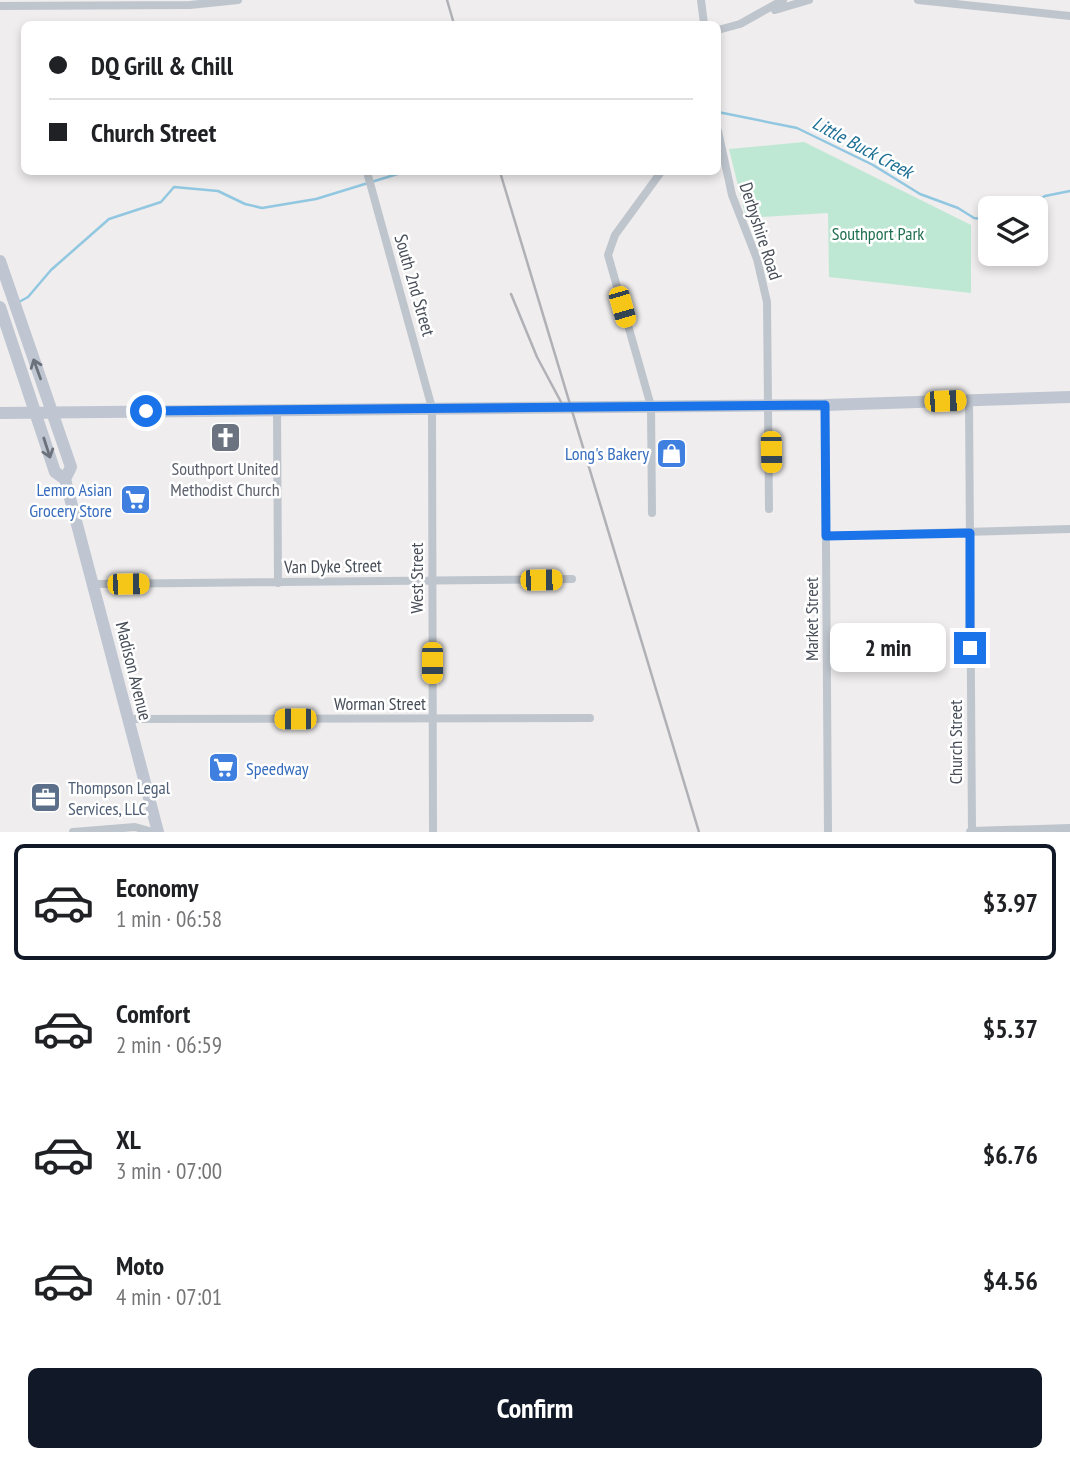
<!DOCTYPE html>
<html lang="en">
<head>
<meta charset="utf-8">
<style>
	body { margin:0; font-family:"PT Sans Narrow",sans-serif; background:#f6f6f6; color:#202124; height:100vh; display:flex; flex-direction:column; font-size:26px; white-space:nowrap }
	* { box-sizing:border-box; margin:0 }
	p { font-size:23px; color:#757577 }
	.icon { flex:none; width:38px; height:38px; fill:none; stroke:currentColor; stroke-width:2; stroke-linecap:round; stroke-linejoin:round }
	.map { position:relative; height:832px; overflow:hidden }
	.drawer { display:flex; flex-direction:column; background:#fff; flex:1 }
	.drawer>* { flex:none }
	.top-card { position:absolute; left:21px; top:21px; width:700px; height:154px; border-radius:10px; box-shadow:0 4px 10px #0003; display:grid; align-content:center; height:154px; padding:0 28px; background:#fff }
	.fabs { position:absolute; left:978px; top:196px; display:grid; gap:14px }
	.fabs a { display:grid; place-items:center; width:70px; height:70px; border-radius:10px; background:#fff; box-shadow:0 4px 10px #0003; font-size:35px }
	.end { position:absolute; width:32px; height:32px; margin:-16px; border:9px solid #1a73e8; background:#fff; box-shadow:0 0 0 4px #fff }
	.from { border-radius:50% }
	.bubble { position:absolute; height:49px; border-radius:10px; background:#fff; box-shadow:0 4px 10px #0003; font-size:23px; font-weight:600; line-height:49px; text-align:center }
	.car { position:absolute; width:21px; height:42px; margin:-21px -10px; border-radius:9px; box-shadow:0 0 5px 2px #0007; background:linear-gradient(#f5c518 24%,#345 0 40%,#f5c518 0 76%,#345 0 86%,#f5c518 0) }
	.top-card b { display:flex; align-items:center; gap:24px; height:66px; font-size:26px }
	.top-card b+b { border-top:2px solid #e0e0e0 }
	.top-card i { width:18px; height:18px; background:#202124 }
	ul { padding:12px 0 0; list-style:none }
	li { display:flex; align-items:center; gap:21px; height:116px; margin:0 14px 10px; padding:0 14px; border:4px solid transparent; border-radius:10px }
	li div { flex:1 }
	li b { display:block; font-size:26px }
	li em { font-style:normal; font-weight:600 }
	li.on { border-color:#111827 }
	li>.icon { width:63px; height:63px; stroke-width:1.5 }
	.cta { display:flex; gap:14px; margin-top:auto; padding:14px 28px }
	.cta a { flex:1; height:80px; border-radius:10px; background:#111827; color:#fff; font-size:28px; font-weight:600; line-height:80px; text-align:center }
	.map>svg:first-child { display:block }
	.green { fill:#bfe8d4 }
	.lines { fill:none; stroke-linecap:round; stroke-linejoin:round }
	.stream { stroke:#91c7e0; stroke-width:2.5 }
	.minor { stroke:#bfc5cd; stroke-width:8 }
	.tertiary { stroke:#bfc5cd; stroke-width:10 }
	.secondary { stroke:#bfc6d1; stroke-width:12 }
	.rail { stroke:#b0b1b6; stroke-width:2.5 }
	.oneway { stroke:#6b727c }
	.route { stroke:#1a73e8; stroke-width:9 }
	.labels { text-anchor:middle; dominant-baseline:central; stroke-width:5; stroke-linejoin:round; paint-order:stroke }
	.street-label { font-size:18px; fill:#474e58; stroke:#fff }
	.park-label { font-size:18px; fill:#217051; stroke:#fff }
	.shop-label { font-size:18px; fill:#366cbe; stroke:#fff; text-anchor:end }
	.worship-label { font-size:18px; fill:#5b616d; stroke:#fff }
	.service-label { font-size:18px; fill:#4e5e75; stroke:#fff; text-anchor:start }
	.water-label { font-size:19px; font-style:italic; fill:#1d6f95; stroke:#fff }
</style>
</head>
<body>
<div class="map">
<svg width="1070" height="832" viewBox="0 0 1070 832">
	<rect width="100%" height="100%" fill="#efeded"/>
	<path class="green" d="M804,142L971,225V293L829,277L828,213L746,218L729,149Z"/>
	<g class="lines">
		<path class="stream" d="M718,112L797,128L873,165L920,194L958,208L974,218L990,220
			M1024,208L1045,196L1070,191
			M19,302L28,297L51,270L109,219L161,202L174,187L218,191L245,204L262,208L316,199L404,172"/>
		<path class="minor" d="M701,0L704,24
			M918,0L1070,16
			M0,6L190,5L238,0
			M775,10L809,0
			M718,30L740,24L783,0
			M718,131L732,195L757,259L767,302L769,509
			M367,172L432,408L433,832
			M969,400L972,832
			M825,405L828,832
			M277,409L278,583
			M652,513L651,406L608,255L615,235L661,172
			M826,536L1070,529
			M94,584L572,579
			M129,719L590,718
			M73,832L135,827L153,832"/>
		<path class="tertiary" d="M971,832L1070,829"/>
		<path class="secondary" d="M0,261L71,467L65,479
			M0,307L55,472L65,479L158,832
			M0,413L825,405L1070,397"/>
		<path class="rail" d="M447,0L454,24
			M500,172L699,832
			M511,294L537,357L561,402"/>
	</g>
	<defs><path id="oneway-shaft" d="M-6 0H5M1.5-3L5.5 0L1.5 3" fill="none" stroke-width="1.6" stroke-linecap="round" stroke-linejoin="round" transform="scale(1.75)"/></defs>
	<g class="oneway">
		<use href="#oneway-shaft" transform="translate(37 369) rotate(-110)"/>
		<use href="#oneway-shaft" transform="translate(47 448) rotate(72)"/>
	</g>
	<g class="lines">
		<path class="route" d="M146,411L825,405L826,536L970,533V648"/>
	</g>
	<defs>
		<symbol id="church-square" viewBox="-11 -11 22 22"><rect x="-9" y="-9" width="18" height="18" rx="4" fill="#6b7280" stroke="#fff"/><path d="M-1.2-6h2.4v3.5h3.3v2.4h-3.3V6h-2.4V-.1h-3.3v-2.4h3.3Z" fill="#fff"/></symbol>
		<symbol id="shop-square" viewBox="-11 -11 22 22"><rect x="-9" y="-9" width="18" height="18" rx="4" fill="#3f7fe0" stroke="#fff"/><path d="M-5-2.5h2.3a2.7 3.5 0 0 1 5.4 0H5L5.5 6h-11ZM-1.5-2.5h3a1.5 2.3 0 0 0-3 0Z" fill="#fff"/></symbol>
		<symbol id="supermarket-square" viewBox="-11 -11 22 22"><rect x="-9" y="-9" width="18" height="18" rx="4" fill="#3f7fe0" stroke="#fff"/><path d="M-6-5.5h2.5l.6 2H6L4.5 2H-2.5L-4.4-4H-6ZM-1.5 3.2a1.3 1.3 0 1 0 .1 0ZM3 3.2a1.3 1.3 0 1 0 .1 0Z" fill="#fff"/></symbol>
		<symbol id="office-square" viewBox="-11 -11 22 22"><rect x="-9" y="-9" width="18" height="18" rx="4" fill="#5c6f8a" stroke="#fff"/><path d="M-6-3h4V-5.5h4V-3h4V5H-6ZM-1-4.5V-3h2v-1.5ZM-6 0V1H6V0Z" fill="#fff"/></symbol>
	</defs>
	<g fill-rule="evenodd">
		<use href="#church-square" x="208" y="420" width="35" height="35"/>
		<use href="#shop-square" x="654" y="436" width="35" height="35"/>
		<use href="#supermarket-square" x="118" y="482" width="35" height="35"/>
		<use href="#supermarket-square" x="206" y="750" width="35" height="35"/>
		<use href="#office-square" x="28" y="780" width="35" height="35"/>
	</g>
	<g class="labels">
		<g class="street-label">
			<text transform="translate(761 231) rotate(72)">Derbyshire Road</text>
			<text transform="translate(415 285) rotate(74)">South 2nd Street</text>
			<text transform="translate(333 566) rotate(-1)">Van Dyke Street</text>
			<text transform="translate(416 578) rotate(-90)">West Street</text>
			<text transform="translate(811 619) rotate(-90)">Market Street</text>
			<text transform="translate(134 671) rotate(76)">Madison Avenue</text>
			<text x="380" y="703">Worman Street</text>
			<text transform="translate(955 742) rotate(-90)">Church Street</text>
		</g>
		<g class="park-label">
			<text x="878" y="233">Southport Park</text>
		</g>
		<g class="shop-label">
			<text x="649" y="453">Long's Bakery</text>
			<text x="112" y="489">Lemro Asian<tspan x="112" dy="21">Grocery Store</tspan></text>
			<text x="246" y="768" text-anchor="start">Speedway</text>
		</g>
		<g class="worship-label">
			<text x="225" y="468">Southport United<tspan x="225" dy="21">Methodist Church</tspan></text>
		</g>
		<g class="service-label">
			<text x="68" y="787">Thompson Legal<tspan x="68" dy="21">Services, LLC</tspan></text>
		</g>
		<g class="water-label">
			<text transform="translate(863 147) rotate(28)">Little Buck Creek</text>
		</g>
	</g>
</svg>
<div class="fabs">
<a><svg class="icon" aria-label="layers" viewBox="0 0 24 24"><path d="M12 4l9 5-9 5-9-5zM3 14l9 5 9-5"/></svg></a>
</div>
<i class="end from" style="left:146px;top:411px"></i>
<i class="end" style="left:970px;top:648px"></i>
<div class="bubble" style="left:830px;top:623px;width:116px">2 min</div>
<i class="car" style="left:622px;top:307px;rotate:164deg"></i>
<i class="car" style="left:945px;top:401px;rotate:88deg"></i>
<i class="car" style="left:771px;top:452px;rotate:179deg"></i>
<i class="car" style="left:541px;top:580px;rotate:89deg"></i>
<i class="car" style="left:128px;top:584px;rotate:89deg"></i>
<i class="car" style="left:432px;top:663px;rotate:180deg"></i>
<i class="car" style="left:295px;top:719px;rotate:270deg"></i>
<div class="top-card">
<b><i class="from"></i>DQ Grill &amp; Chill</b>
<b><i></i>Church Street</b>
</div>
</div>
<section class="drawer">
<ul>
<li class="on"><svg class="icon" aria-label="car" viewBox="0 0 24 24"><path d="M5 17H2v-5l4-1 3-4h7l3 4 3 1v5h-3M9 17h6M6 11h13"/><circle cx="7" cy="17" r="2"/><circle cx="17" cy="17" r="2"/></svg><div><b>Economy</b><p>1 min · 06:58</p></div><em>$3.97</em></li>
<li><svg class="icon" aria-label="car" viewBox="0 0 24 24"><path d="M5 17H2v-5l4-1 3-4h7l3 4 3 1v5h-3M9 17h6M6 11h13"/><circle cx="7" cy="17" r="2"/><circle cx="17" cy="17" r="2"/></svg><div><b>Comfort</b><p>2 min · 06:59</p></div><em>$5.37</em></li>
<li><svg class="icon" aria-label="car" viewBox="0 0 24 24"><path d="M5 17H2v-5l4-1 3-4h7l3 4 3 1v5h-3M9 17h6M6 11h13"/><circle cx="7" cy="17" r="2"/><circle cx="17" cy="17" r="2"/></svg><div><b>XL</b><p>3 min · 07:00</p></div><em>$6.76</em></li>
<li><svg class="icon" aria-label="car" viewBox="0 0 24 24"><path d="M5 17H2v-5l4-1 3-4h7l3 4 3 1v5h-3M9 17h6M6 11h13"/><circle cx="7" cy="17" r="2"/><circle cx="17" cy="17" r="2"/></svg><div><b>Moto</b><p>4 min · 07:01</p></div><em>$4.56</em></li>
</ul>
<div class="cta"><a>Confirm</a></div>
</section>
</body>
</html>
